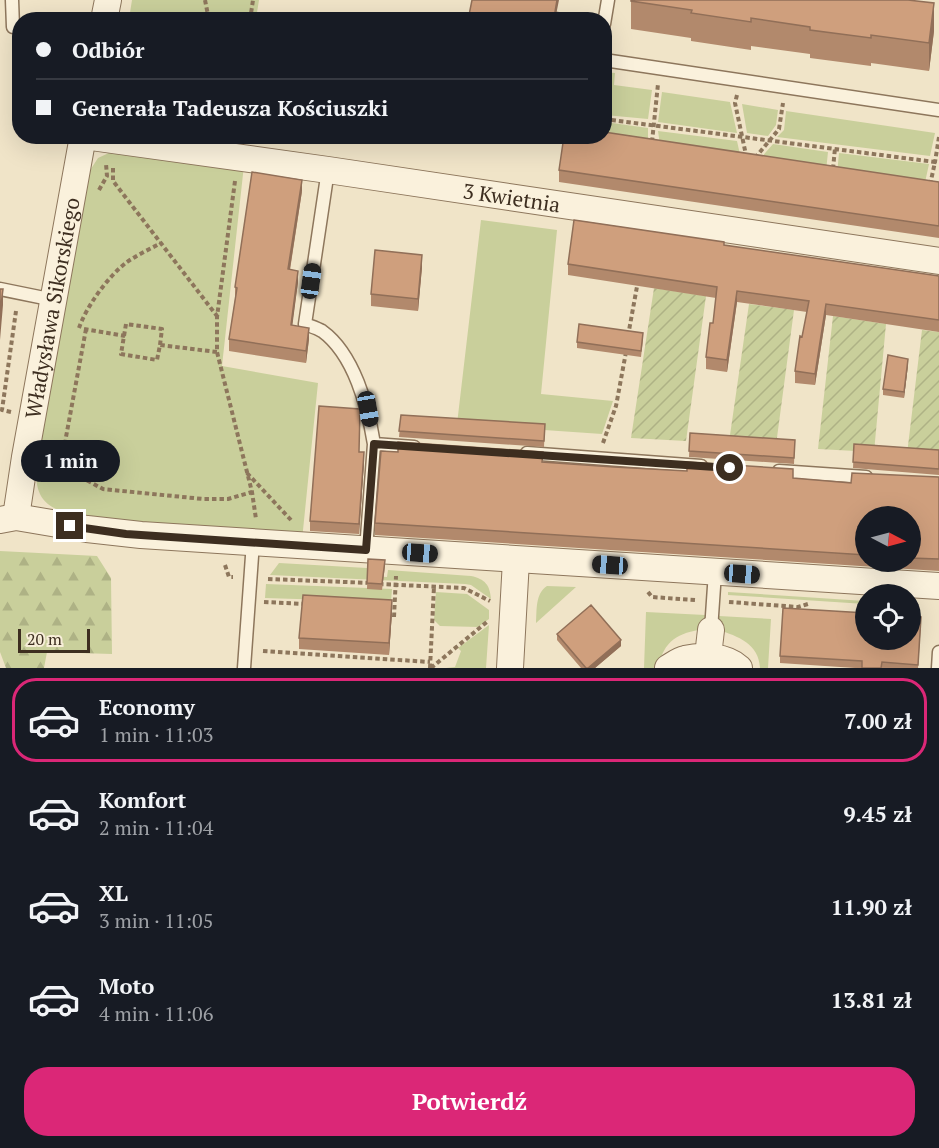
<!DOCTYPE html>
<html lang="pl">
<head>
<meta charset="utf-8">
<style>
	body { margin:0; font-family:"PT Serif",serif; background:#20242c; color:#f1f3f6; height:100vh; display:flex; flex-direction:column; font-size:22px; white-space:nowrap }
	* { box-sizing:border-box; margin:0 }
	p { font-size:20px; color:#9ea1a6 }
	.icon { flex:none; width:33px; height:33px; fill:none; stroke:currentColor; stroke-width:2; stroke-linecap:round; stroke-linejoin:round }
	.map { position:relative; height:668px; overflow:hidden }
	.side { display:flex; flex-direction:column; background:#171b24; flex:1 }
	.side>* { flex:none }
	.hud { position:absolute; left:12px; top:12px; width:600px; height:132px; border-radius:24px; box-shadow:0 6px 24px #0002; display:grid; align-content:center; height:132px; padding:0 24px; background:#171b24 }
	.needle { width:39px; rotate:96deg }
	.fabs { position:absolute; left:855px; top:506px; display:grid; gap:12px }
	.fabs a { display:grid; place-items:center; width:66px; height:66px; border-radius:50%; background:#171b24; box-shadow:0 6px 24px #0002; font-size:30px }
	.scale { position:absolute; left:18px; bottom:15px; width:72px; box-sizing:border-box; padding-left:6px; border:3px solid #3d2e20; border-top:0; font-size:16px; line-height:21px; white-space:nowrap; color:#3d2e20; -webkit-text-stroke:4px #f7eed8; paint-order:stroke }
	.end { position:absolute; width:27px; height:27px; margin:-14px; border:8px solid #3d2e20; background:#fff; box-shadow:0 0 0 3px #fff }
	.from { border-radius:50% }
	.bubble { position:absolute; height:42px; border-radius:21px; background:#171b24; box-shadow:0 6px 24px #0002; font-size:20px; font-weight:600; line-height:42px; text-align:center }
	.car { position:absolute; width:18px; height:36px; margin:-18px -9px; border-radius:8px; box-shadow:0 0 4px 2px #0007; background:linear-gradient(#222 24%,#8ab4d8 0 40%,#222 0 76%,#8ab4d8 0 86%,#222 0) }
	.hud b { display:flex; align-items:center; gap:21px; height:57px; font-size:22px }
	.hud b+b { border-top:2px solid #363941 }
	.hud i { width:15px; height:15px; background:#f1f3f6 }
	ul { padding:10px 0 0; list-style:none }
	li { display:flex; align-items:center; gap:18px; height:84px; margin:0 12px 9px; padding:0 12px; border:3px solid transparent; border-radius:24px }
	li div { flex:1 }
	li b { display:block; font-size:22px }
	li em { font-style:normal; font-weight:600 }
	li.active { border-color:#db2777 }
	li>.icon { width:54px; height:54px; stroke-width:1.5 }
	.action { display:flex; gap:12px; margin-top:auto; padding:12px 24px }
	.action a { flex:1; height:69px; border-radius:24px; background:#db2777; color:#fff; font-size:24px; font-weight:600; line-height:69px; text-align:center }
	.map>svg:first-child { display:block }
	.green { fill:#c9cf9b }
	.forest { fill:url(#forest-firs) }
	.garden { fill:url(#garden-furrows) }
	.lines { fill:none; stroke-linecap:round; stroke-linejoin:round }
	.lane-casing { stroke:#8d765c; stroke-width:15 }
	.street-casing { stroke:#8d765c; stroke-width:28 }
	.path { stroke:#8d765c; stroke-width:4; stroke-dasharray:4.5 3; stroke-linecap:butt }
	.lane { stroke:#faf1dc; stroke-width:12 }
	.street { stroke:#faf1dc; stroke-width:26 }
	.wall { fill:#b2896c; fill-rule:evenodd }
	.shaded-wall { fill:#916f58 }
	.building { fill:#cf9f7d; stroke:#916f58; stroke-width:1.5 }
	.route { stroke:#3d2e20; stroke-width:8 }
	.labels { text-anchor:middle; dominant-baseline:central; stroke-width:4.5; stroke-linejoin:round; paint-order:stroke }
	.street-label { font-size:21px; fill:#3d2e20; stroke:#f7eed8 }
</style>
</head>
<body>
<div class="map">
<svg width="939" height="668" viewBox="0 0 939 668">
	<defs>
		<pattern id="forest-firs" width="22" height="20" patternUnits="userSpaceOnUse" patternTransform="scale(1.5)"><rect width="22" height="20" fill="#c9cf9b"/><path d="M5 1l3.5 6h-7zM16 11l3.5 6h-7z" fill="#aeb285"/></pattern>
		<pattern id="garden-furrows" width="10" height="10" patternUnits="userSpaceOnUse" patternTransform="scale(1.5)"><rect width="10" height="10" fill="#c9cf9b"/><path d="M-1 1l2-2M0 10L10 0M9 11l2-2" fill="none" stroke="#aeb285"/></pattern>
	</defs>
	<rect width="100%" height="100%" fill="#f0e4c8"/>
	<path class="green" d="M132,0H259L256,19H129Z
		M605,72L615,73L614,85L652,90L648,119L605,115Z
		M662,92L730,102L737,133L658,122Z
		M742,104L778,110L776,125L768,136L747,133Z
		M786,111L935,133L930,156L777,137L784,130Z
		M605,122L648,128V145L604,136Z
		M658,131L737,141L741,159L660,145Z
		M773,144L828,152L826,171L757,162Z
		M111,152L244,165L222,366L318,383L302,540L82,520C51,507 35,506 36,467L87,175L98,158Z
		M839,153L929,164L924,187L837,174Z
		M481,220L557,230L541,394L613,401L602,434L457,424Z
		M279,563L367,568V576L387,577L388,570L471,576C485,579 490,585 491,599L471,585L465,584L270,575Z
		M266,584L392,589L391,602L265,598Z
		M547,586L576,587L536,623C537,610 535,594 547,586Z
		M436,592L467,594L489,610V619L478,627L440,626L434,620Z
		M728,592L865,601V604L728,595Z
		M646,612L705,615L704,629C678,633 664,640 658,668H644Z
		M719,616L771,619L768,668H760C759,644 738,636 718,630Z
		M489,625L486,668H446L455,667L461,651L458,648Z"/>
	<path class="forest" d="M0,551L97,556L111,578L112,654L47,652L44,668H6L0,652Z"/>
	<path class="garden" d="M654,288L706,296L686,441L631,438Z
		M749,304L794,310L776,445L729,442Z
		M833,316L886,324L874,452L818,449Z
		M922,330L939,332V456L907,454Z"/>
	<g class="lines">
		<defs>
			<path id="lane" d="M12,0L13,27H20
				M604,24L608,0
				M604,60L939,110
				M328,170L305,324C310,326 317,328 322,331C354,354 368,407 374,444
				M0,289L54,300
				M527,453L701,466
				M779,471L866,477
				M366,550L374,444L414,447
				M711,630L715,572
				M244,668L253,542
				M938,668L939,652"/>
			<g id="street">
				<path d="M104,20L108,0"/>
				<path id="s1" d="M84,136L328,170L939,261"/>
				<path id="s2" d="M16,517L25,457L83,136"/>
				<path d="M0,520L16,517L87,529L141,535L939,586"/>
				<path d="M708,656L711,630"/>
				<path d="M510,668L516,560"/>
				<path d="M668,668C673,665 679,660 685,659C702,655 726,656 739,668"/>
			</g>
		</defs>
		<use href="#lane" class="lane-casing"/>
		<use href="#street" class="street-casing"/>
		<path class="path" d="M205,0L209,20
			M250,20L253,0
			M737,95L735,103L746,155
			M604,119L935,162L930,185
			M939,137L935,162L939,163
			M652,142L658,84
			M755,158L779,129L783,103
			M113,168V181L217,316
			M833,169L835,148
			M235,181L217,317V352L252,492L256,519
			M99,190L107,176L106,164
			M79,328C86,307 109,275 127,262C137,255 150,249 161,243
			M84,329L125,336
			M86,329L66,437L64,454L67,468L75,474L103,489L203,499H228L252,492
			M628,336L638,281
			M160,345L162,329L126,324L121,354L157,360L160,345L217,352
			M11,412L2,410L16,311
			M603,443L616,406L626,352
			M247,473L291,520
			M225,565L229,577H233
			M268,579L371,583
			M379,584L464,588L490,601
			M648,592L652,597L695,600
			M264,602L305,604
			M729,602L798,607L808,604
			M394,617L396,576
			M263,651L430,662
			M430,668L434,586
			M431,668L488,621"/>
		<use href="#lane" class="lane"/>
		<use href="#street" class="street"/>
	</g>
	<path class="wall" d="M631,0L934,31L929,71L871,63V66L810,58V54L751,46V50L691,41V38L631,29Z
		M559,170L939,182V238L559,182Z
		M302,191L290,270L298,282L292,325L309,339L306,363L229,351V339L235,299V287Z
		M724,245L939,276V332L826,315L815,385L795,383V371L807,312L737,302L727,372L706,369V357L713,323L716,298L568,275V264Z
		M422,267L418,311L371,306V294Z
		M643,339L641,357L577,348V342Z
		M908,365L904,398L883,395V389Z
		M401,415L545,424L544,447L399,437Z
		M690,433L795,440L794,464L689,457Z
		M854,444L939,450V475L853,468Z
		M360,452L364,462L359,534L310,531V521Z
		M398,452L851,483L939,477V571L375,535V523ZM866,516H910V561H866Z
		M368,559L385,566L382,590L367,589Z
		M392,612L389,655L299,649V638Z
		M921,624L918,668H855L780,663V656Z
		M557,634L621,646L595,668H581L557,640Z"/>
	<path class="shaded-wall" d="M557,0H559L555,20V12Z
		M934,3V31L929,71V43Z
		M302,180V191L288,281V269Z
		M422,255V267L418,311V299Z
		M298,271V282L291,336V325Z
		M3,289V305L0,340V313Z
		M737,291V302L727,372V360Z
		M826,304V315L815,385V374Z
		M309,328V339L306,363V351Z
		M908,359V365L904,398V392Z
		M364,452V462L359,534V524Z
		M392,600V612L389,655V643Z
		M621,640V646L595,668H588Z"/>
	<path class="building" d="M472,0H557L555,12L561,13L560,20H468Z
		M631,0H908L934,3L929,43L871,35V38L810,30V27L751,18V22L691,13L692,10L631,1Z
		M604,132L939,182V226L559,170L564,136H604Z
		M252,172L302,180L288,269L298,271L291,325L309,328L306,351L229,339L237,288L235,287Z
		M574,220L724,242V245L939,276V320L826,304L815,374L795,371L800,336L802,337L809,301L737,291L727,360L706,357L710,323H713L717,287L568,264Z
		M375,250L422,255L418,299L371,294Z
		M0,289H3L0,313Z
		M579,324L643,333L641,351L577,342Z
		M888,355L908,359L904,392L883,389Z
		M319,406L360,409L359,452H364L359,524L310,521Z
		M401,415L545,424L544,441L399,431Z
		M690,433L795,440L794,458L689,451Z
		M398,442L543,452L542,462L614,467L687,471V462L793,469V478L851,483L852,473L939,477V559L910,558V516H866V555L375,523L381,451L398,452Z
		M854,444L939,450V469L853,462Z
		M368,559L385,560L382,584L367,583Z
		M303,595L392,600L389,643L299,638Z
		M591,605L621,640L588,668H586L557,634Z
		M783,608L866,613V639H910V616L921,617L918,665L882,662L881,668H862V661L780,656Z"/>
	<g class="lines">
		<path class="route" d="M70,526L126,534L366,550L374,444L730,468"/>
	</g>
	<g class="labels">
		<g class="street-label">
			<text stroke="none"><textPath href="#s1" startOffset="432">3 Kwietnia</textPath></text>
			<text stroke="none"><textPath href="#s2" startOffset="212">Władysława Sikorskiego</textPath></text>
		</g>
	</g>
</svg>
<div class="fabs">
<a><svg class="needle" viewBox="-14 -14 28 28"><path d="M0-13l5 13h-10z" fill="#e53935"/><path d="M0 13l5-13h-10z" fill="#9ea1a6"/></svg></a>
<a><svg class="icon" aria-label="locate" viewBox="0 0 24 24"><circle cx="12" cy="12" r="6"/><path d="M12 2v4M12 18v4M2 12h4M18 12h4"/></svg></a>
</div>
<div class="scale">20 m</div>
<i class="end from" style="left:730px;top:468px"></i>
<i class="end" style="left:70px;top:526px"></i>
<div class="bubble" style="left:21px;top:440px;width:99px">1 min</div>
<i class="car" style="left:311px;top:281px;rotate:8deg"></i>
<i class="car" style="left:368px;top:409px;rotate:170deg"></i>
<i class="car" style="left:420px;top:553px;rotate:94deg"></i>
<i class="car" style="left:610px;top:565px;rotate:274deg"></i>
<i class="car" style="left:742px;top:574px;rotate:94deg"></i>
<div class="hud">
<b><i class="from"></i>Odbiór</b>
<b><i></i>Generała Tadeusza Kościuszki</b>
</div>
</div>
<section class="side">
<ul>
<li class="active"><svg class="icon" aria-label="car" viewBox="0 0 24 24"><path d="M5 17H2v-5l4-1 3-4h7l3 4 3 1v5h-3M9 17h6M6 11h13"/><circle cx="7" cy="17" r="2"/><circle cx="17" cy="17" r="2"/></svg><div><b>Economy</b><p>1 min · 11:03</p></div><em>7.00 zł</em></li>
<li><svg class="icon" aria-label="car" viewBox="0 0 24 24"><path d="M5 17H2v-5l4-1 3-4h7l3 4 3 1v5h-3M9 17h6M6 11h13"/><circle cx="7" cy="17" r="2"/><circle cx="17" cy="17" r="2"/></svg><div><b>Komfort</b><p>2 min · 11:04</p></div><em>9.45 zł</em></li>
<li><svg class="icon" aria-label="car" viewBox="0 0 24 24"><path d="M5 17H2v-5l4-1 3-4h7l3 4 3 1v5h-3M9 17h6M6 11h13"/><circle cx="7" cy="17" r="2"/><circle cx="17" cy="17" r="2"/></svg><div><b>XL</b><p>3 min · 11:05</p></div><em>11.90 zł</em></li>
<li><svg class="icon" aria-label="car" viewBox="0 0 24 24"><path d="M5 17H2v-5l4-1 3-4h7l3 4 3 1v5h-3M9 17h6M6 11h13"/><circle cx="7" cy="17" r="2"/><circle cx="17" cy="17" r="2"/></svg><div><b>Moto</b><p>4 min · 11:06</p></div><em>13.81 zł</em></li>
</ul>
<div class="action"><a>Potwierdź</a></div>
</section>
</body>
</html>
